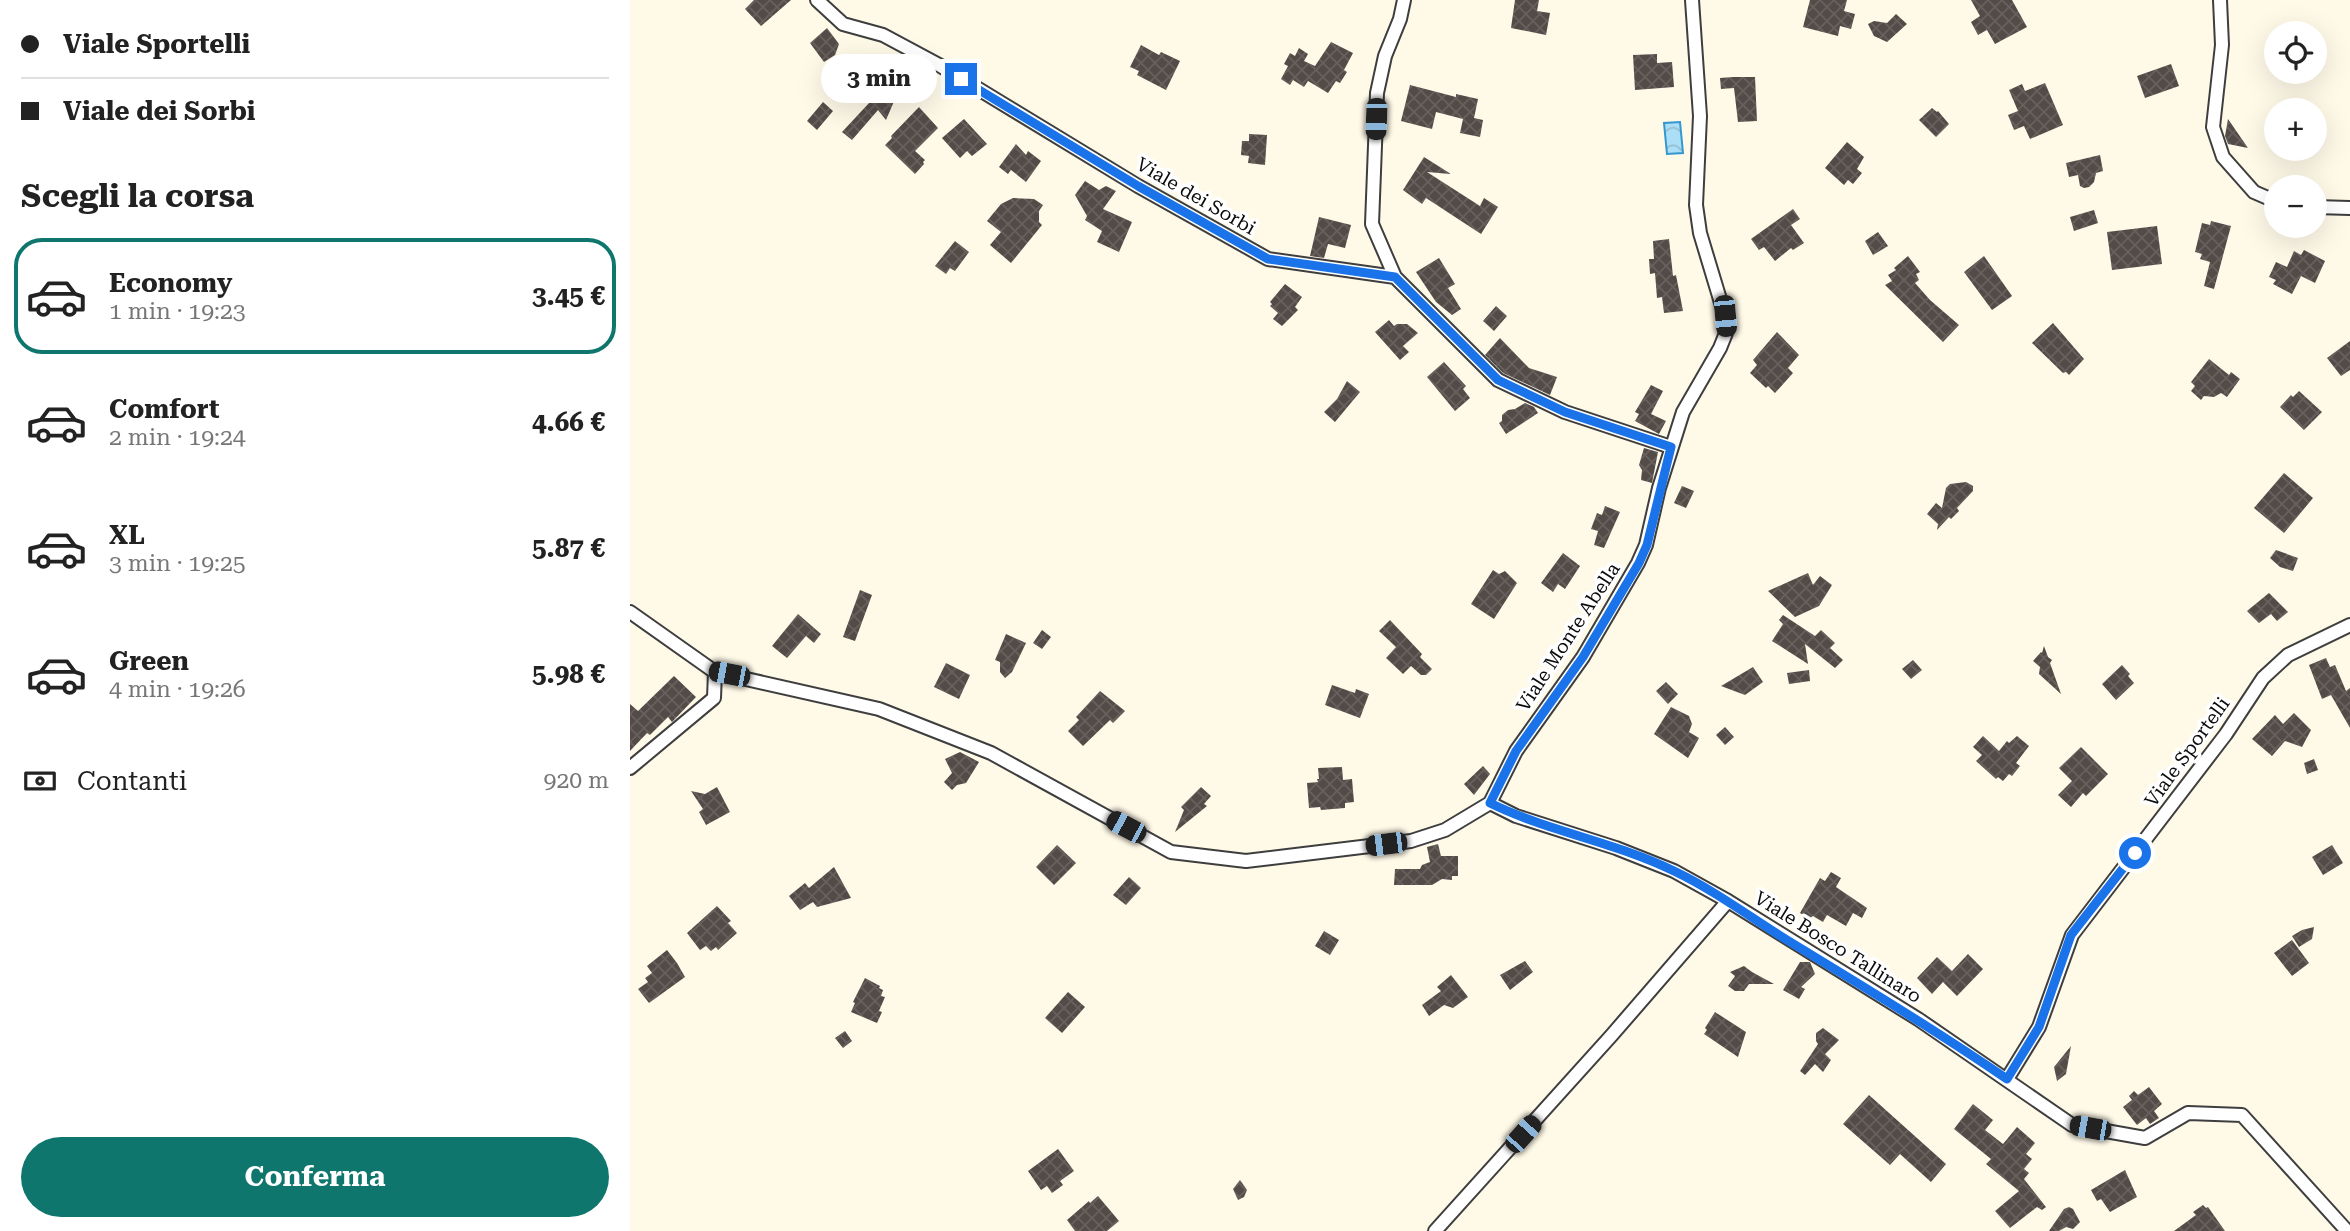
<!DOCTYPE html>
<html lang="it">
<head>
<meta charset="utf-8">
<style>
	body { margin:0; font-family:"Roboto Serif",serif; background:#f6f6f6; color:#222; height:100vh; display:flex; flex-direction:column; font-size:26px; white-space:nowrap }
	* { box-sizing:border-box; margin:0 }
	p { font-size:23px; color:#767676 }
	.icon { flex:none; width:38px; height:38px; fill:none; stroke:currentColor; stroke-width:2; stroke-linecap:round; stroke-linejoin:round }
	.map { position:relative; flex:1; overflow:hidden }
	.details { display:flex; flex-direction:column; background:#fff; width:630px }
	.details>* { flex:none }
	.guide { display:grid; align-content:center; height:154px; padding:0 21px; background:#fff }
	.controls { position:absolute; left:1634px; top:21px; display:grid; gap:14px }
	.controls a { display:grid; place-items:center; width:63px; height:63px; border-radius:50%; background:#fff; box-shadow:0 7px 28px #0002; font-size:35px }
	.end { position:absolute; width:32px; height:32px; margin:-16px; border:9px solid #1a73e8; background:#fff; box-shadow:0 0 0 4px #fff }
	.from { border-radius:50% }
	.bubble { position:absolute; height:49px; border-radius:24px; background:#fff; box-shadow:0 7px 28px #0002; font-size:23px; font-weight:700; line-height:49px; text-align:center }
	.car { position:absolute; width:21px; height:42px; margin:-21px -10px; border-radius:9px; box-shadow:0 0 5px 2px #0007; background:linear-gradient(#222 24%,#8ab4d8 0 40%,#222 0 76%,#8ab4d8 0 86%,#222 0) }
	.guide b { display:flex; align-items:center; gap:24px; height:66px; font-size:26px }
	.guide b+b { border-top:2px solid #e0e0e0 }
	.guide i { width:18px; height:18px; background:#222 }
	ul { padding:0; list-style:none }
	li { display:flex; align-items:center; gap:21px; height:116px; margin:0 14px 10px; padding:0 7px; border:4px solid transparent; border-radius:28px }
	li div { flex:1 }
	li b { display:block; font-size:26px }
	li em { font-style:normal; font-weight:700 }
	li.active { border-color:#0f766e }
	li>.icon { width:63px; height:63px; stroke-width:1.5 }
	h2 { padding:0 21px; font-size:32px; line-height:84px }
	.pay { display:flex; align-items:center; gap:18px; height:77px; padding:0 21px; font-size:26px }
	.pay p { margin-inline-start:auto }
	.action { display:flex; gap:14px; margin-top:auto; padding:14px 21px }
	.action a { flex:1; height:80px; border-radius:42px; background:#0f766e; color:#fff; font-size:28px; font-weight:700; line-height:80px; text-align:center }
	main { display:flex; flex:1; min-height:0 }
	.map>svg:first-child { display:block }
	.water { fill:url(#water-waves); stroke:#3298cf; stroke-width:2 }
	.building { fill:url(#building-cross-hatch) }
	.lines { fill:none; stroke-linecap:round; stroke-linejoin:round }
	.minor-casing { stroke:#3e3e3e; stroke-width:16 }
	.minor { stroke:#fff; stroke-width:12 }
	.route { stroke:#1a73e8; stroke-width:9 }
	.labels { text-anchor:middle; dominant-baseline:central; stroke-width:7; stroke-linejoin:round; paint-order:stroke }
	.street-label { font-size:19px; fill:#0b0b0b; stroke:#fff }
</style>
</head>
<body>
<main>
<section class="details">
<div class="guide">
<b><i class="from"></i>Viale Sportelli</b>
<b><i></i>Viale dei Sorbi</b>
</div>
<h2>Scegli la corsa</h2>
<ul>
<li class="active"><svg class="icon" aria-label="car" viewBox="0 0 24 24"><path d="M5 17H2v-5l4-1 3-4h7l3 4 3 1v5h-3M9 17h6M6 11h13"/><circle cx="7" cy="17" r="2"/><circle cx="17" cy="17" r="2"/></svg><div><b>Economy</b><p>1 min · 19:23</p></div><em>3.45 €</em></li>
<li><svg class="icon" aria-label="car" viewBox="0 0 24 24"><path d="M5 17H2v-5l4-1 3-4h7l3 4 3 1v5h-3M9 17h6M6 11h13"/><circle cx="7" cy="17" r="2"/><circle cx="17" cy="17" r="2"/></svg><div><b>Comfort</b><p>2 min · 19:24</p></div><em>4.66 €</em></li>
<li><svg class="icon" aria-label="car" viewBox="0 0 24 24"><path d="M5 17H2v-5l4-1 3-4h7l3 4 3 1v5h-3M9 17h6M6 11h13"/><circle cx="7" cy="17" r="2"/><circle cx="17" cy="17" r="2"/></svg><div><b>XL</b><p>3 min · 19:25</p></div><em>5.87 €</em></li>
<li><svg class="icon" aria-label="car" viewBox="0 0 24 24"><path d="M5 17H2v-5l4-1 3-4h7l3 4 3 1v5h-3M9 17h6M6 11h13"/><circle cx="7" cy="17" r="2"/><circle cx="17" cy="17" r="2"/></svg><div><b>Green</b><p>4 min · 19:26</p></div><em>5.98 €</em></li>
</ul>
<div class="pay"><svg class="icon" aria-label="cash" viewBox="0 0 24 24"><path d="M3 7h18v10H3z"/><circle cx="12" cy="12" r="2"/></svg>Contanti<p>920 m</p></div>
<div class="action"><a>Conferma</a></div>
</section>
<div class="map">
<svg width="1720" height="1231" viewBox="0 0 1720 1231">
	<defs>
		<pattern id="water-waves" width="16" height="10" patternUnits="userSpaceOnUse" patternTransform="scale(1.75)"><rect width="16" height="10" fill="#acdff7"/><path d="M0 5q4-4 8 0t8 0" fill="none" stroke="#93bed2"/></pattern>
		<pattern id="building-cross-hatch" width="8" height="8" patternUnits="userSpaceOnUse" patternTransform="scale(1.75)"><rect width="8" height="8" fill="#534b47"/><path d="M0 0l8 8M0 8l8-8" fill="none" stroke="#67605d"/></pattern>
	</defs>
	<rect width="100%" height="100%" fill="#fff9e8"/>
	<path class="water" d="M1050,122L1053,153L1037,154L1034,123Z"/>
	<path class="building" d="M124,0H161L131,26L115,9Z
		M885,0H909L907,11L920,13L916,35L881,28Z
		M1180,0H1217L1214,11L1225,14L1221,29L1210,26L1208,36L1173,27Z
		M1341,0H1382L1397,27L1365,44L1357,30L1348,35L1341,22L1350,16Z
		M1266,14L1277,24L1257,42L1244,36L1238,24L1244,21L1257,23Z
		M197,28L209,44L205,55L194,62L180,43Z
		M701,42L723,53L714,70L717,72L710,83L706,81L698,93L678,81L674,87L663,80L660,85L651,79L658,66L654,64L660,53L665,56L669,48L678,54L674,61L685,66Z
		M511,45L529,55L531,52L550,61L536,90L507,75L509,71L500,67Z
		M1027,54V63L1042,62L1044,87L1005,90L1003,55Z
		M1541,64L1549,86L1515,98L1507,76Z
		M1103,77H1125L1127,121L1108,122L1104,88L1091,89L1090,78Z
		M1415,83L1433,125L1400,139L1394,126L1384,130L1378,115L1388,111L1379,90L1392,84L1395,91Z
		M780,85L826,97V94L848,99L844,118L853,120L850,137L830,133L833,119L806,112L802,129L771,121Z
		M254,87L265,99L256,120L248,110L222,140L212,132Z
		M193,102L203,111L187,130L177,121Z
		M289,107L308,128L285,151L295,160L293,162L294,164L285,174L255,145L262,138L261,136Z
		M1302,108L1307,112L1308,111L1319,124L1306,137L1289,120Z
		M334,119L357,144L342,156L337,151L330,158L312,138Z
		M1598,119L1618,148L1598,144L1595,136Z
		M619,134L637,135L635,165L618,163L619,156L611,155L612,141H619Z
		M1217,142L1234,157L1227,169L1232,173L1223,184L1218,180L1214,185L1195,168Z
		M386,144L396,155L398,151L411,161L396,182L381,170L378,174L369,167Z
		M1470,155L1473,171L1466,173L1464,182L1459,187L1454,188L1450,186L1448,175L1439,177L1436,163Z
		M794,157L821,174L797,172L850,206L854,198L868,207L851,234L796,198L792,204L773,190Z
		M455,181L469,190L476,186L486,191L473,209L502,222L489,252L467,242L472,231L455,220L457,216L445,195Z
		M383,198L404,199L413,205L409,211V222L412,225L381,263L360,245L371,232L357,221L371,204Z
		M1163,209L1170,219L1161,225L1174,243L1163,250L1161,248L1145,261L1134,247L1129,250L1121,239Z
		M1464,210L1468,223L1444,231L1440,217Z
		M689,217L721,225L715,248L698,244L694,258L680,256Z
		M1581,221L1601,226L1584,289L1574,286L1580,262L1570,259L1572,254L1565,252L1572,223L1580,225Z
		M1527,226L1532,264L1482,270L1477,232Z
		M1248,232L1258,246L1243,255L1235,241Z
		M1039,239L1043,276L1046,275L1053,311L1034,313L1032,297L1027,298L1025,273L1020,274L1019,259H1024L1023,241Z
		M325,241L339,252L325,271L320,268L316,274L305,266Z
		M1674,250L1695,261L1685,283L1671,276L1662,294L1643,284L1646,280L1639,277L1646,262L1657,267L1664,251L1671,255Z
		M1278,256L1290,272L1286,274L1289,280L1285,283L1300,300L1329,325L1313,342L1255,285L1262,281L1258,275L1266,270L1264,268Z
		M1354,256L1382,296L1362,310L1334,272Z
		M809,258L825,284L818,288L831,309L822,315L806,302L786,272Z
		M655,284L672,297L665,307L668,310L652,326L643,319L648,313L640,306L642,304L640,302Z
		M866,306L877,316L864,331L853,321Z
		M759,320L764,326L767,324H777L788,333L773,346L779,352L770,360L745,332Z
		M1423,323L1454,359L1439,375L1436,372L1433,373L1402,343Z
		M1147,332L1169,355L1158,368L1163,373L1145,393L1138,386L1136,388L1120,373L1127,365L1123,360Z
		M870,338L899,368L927,377L920,395L873,373L855,355Z
		M1720,341V370L1711,376L1697,358Z
		M1579,359L1599,375L1601,372L1610,379L1597,397L1591,393L1584,397L1574,396L1571,400L1561,391L1565,386L1561,382Z
		M814,362L836,386L833,389L840,398L825,411L797,377Z
		M717,381L730,392L705,422L694,412L707,399Z
		M1021,385L1033,391L1021,414L1036,421L1029,434L1005,421L1009,414L1005,412Z
		M1669,391L1692,412L1674,430L1650,407L1661,395L1663,397Z
		M895,403L904,407L908,413L876,434L869,423L872,421V415L878,410L885,409Z
		M1014,448L1028,452L1022,483L1011,480L1012,470L1009,465Z
		M1654,473L1683,498L1654,533L1624,508Z
		M1336,482L1343,486V491L1327,508L1329,511L1321,519L1319,517L1307,530L1308,524L1297,514L1306,503L1312,508L1316,488L1320,484Z
		M1052,486L1064,491L1056,508L1044,503Z
		M975,506L990,512L974,548L964,545L968,531L961,529L967,513L972,515Z
		M1646,550L1668,558L1663,571L1650,567L1640,558Z
		M933,553L950,566L935,589L928,584L923,592L911,583Z
		M863,570L869,574L875,571L887,583L864,619L841,604Z
		M1178,573L1183,585L1190,576L1202,585L1189,606L1165,617L1138,591Z
		M230,590L242,595L225,641L213,637Z
		M1639,593L1658,612L1647,621L1641,614L1629,623L1617,611Z
		M168,614L191,634L184,643L176,636L157,658L142,646Z
		M1153,615L1185,636L1191,630L1205,643L1200,648L1213,660L1205,668L1175,644L1178,664L1142,641L1153,624L1149,620Z
		M760,620L792,654L790,657L802,669L796,675H791L781,666L773,674L756,658L766,647L749,631Z
		M412,630L421,637L412,649L403,643Z
		M376,634L396,643L382,672L375,678L370,672V662L365,660Z
		M1414,646L1418,657L1422,660L1420,663L1431,694L1409,674L1410,667L1403,661L1411,652L1412,653Z
		M1696,658L1700,667L1705,665L1716,691L1720,688V728L1701,695L1692,699L1679,665Z
		M1283,660L1292,670L1281,679L1272,669Z
		M316,663L340,675L329,699L304,687Z
		M1492,665L1500,674L1498,676L1504,683L1486,700L1472,684Z
		M1123,667L1133,682L1115,695L1091,686Z
		M1179,670L1180,681L1159,684L1157,673Z
		M44,676L66,697L42,722L38,717L20,735L17,733L0,751V704L8,711Z
		M1036,682L1048,694L1038,704L1026,691Z
		M702,685L725,693L726,689L739,694L730,718L695,705Z
		M470,691L495,711L483,723L480,720L453,746L438,731L449,720L446,717Z
		M1041,707L1059,716L1062,724L1059,732L1069,738L1058,758L1024,734Z
		M1664,713L1681,730L1672,747L1655,741L1642,756L1622,739L1645,715L1653,724Z
		M1095,727L1104,737L1095,745L1086,735Z
		M1353,736L1369,751L1377,741L1379,743L1387,736L1399,746L1386,763L1390,766L1382,776L1379,774L1373,781L1368,777L1366,779L1346,761L1352,755L1343,747Z
		M1451,747L1478,774L1456,796L1453,793L1441,807L1428,795L1442,781L1429,768Z
		M330,752L349,762L336,783L327,785L322,790L314,782L322,773L315,759Z
		M1684,759L1688,770L1677,774L1674,763Z
		M853,766L860,774L844,795L834,784Z
		M712,767L713,780L722,779L724,802L715,803V808L691,810L690,807L679,808L677,783L688,782L687,779H689L688,768Z
		M87,787L100,812L76,825L69,812L73,809L61,791L75,794Z
		M571,787L581,796L574,804L577,806L545,832L554,810L551,807Z
		M808,844L811,856H828V876H822V880L812,879L802,885H764L765,869H790L792,865L800,862L797,847Z
		M427,845L446,863L424,885L406,867Z
		M1702,845L1713,863L1693,875L1682,857Z
		M204,867L221,898L187,907L183,902L170,910L159,896L175,883L179,888Z
		M1201,872L1211,878L1206,887L1237,908L1232,918L1223,913L1216,926L1197,915L1193,922L1183,916L1179,919L1170,913L1190,878L1195,881Z
		M499,877L511,888L496,905L483,895Z
		M87,906L101,921L98,923L107,933L88,950L86,947L81,951L76,946L70,950L57,933Z
		M1684,927L1682,939L1669,947L1662,936L1672,930Z
		M694,931L709,940L700,955L685,946Z
		M1662,940L1679,963L1662,976L1644,953Z
		M37,950L47,963L55,977L19,1003L8,989L18,982L15,978L22,973L17,966Z
		M1338,954L1353,969L1327,996L1313,982L1302,994L1287,978L1307,957L1322,971Z
		M895,961L903,972L880,990L870,975Z
		M1170,962H1180L1185,974L1171,987L1175,989L1169,999L1153,990Z
		M1114,966L1122,972L1144,984H1119L1114,991H1105L1098,986L1105,976L1100,972Z
		M821,975L838,997L823,1008L814,1005L799,1016L792,1005L811,991L807,987Z
		M235,978L250,986L249,988L253,990L251,996L255,997L249,1011L252,1012L247,1023L221,1012L225,1003L223,1002Z
		M438,992L455,1007L432,1033L415,1018Z
		M1085,1012L1116,1032L1108,1057L1074,1034L1077,1030L1075,1028Z
		M1193,1028L1209,1040L1195,1054L1201,1060L1193,1072L1185,1064L1175,1075L1170,1071L1188,1044L1186,1041V1033Z
		M215,1031L222,1041L213,1048L205,1038Z
		M1441,1046L1436,1074L1427,1081L1424,1067Z
		M1519,1087L1532,1104L1524,1111L1529,1118L1520,1124L1516,1118L1507,1125L1493,1107L1502,1100L1499,1096L1504,1091L1508,1095Z
		M1239,1095L1316,1164L1301,1182L1270,1154L1260,1165L1213,1124Z
		M1343,1104L1363,1120L1355,1130L1373,1144L1387,1127L1405,1143L1396,1154L1402,1159L1394,1169L1399,1173L1394,1179L1416,1207L1412,1210L1407,1207L1380,1228L1365,1211L1389,1191L1356,1164L1361,1159L1324,1129Z
		M428,1149L444,1171L430,1181L433,1185L422,1193L417,1186L411,1190L398,1171Z
		M1495,1170L1507,1197L1480,1212L1471,1199L1467,1201L1461,1190Z
		M610,1180L617,1190L614,1197L608,1200L603,1189Z
		M468,1196L489,1221L477,1231H445L437,1220L459,1201L460,1203Z
		M1573,1205L1576,1208L1578,1207L1595,1231H1544L1566,1215L1563,1212Z
		M1439,1207L1443,1209L1450,1222L1443,1229L1436,1227L1429,1231H1419L1434,1209Z"/>
	<g class="lines">
		<defs>
			<path id="minor" d="M187,0L213,24L253,35L309,65L508,186L638,259L765,277L868,380L935,412L1041,447
				M1590,0L1592,45L1583,127L1593,157L1624,192L1647,202
				M1685,207L1720,208
				M765,277L742,224L747,93L755,56L770,19L774,0
				M0,612L85,672L249,709L361,753L541,852L616,861L781,841L815,830L860,803
				M0,768L84,698L85,672
				M860,803L886,816L986,848L1044,871L1098,901L1288,1019L1442,1125L1515,1138L1558,1113L1612,1115L1717,1231
				M860,803L886,751L953,657L1008,563L1016,545L1029,488L1053,412L1090,348L1096,333L1095,316L1070,233L1066,205L1070,116L1062,0
				M1377,1079L1409,1027L1442,935L1596,734L1633,678L1658,655L1720,625
				M805,1231L981,1036L1098,901"/>
		</defs>
		<use href="#minor" class="minor-casing"/>
		<use href="#minor" class="minor"/>
	</g>
	<g class="lines">
		<path class="route" d="M331,79L508,186L638,259L765,277L868,380L935,412L1041,447L1017,545L1009,563L953,657L886,751L860,803C919,832 985,842 1044,871C1084,890 1120,917 1157,940C1231,985 1305,1030 1377,1079L1409,1027L1441,935L1505,853"/>
	</g>
	<g class="labels">
		<g class="street-label">
			<text transform="translate(566 196) rotate(30)">Viale dei Sorbi</text>
			<text transform="translate(938 637) rotate(-57)">Viale Monte Abella</text>
			<text transform="translate(1557 752) rotate(-54)">Viale Sportelli</text>
			<text transform="translate(1208 947) rotate(32)">Viale Bosco Tallinaro</text>
		</g>
	</g>
</svg>
<div class="controls">
<a><svg class="icon" aria-label="locate" viewBox="0 0 24 24"><circle cx="12" cy="12" r="6"/><path d="M12 2v4M12 18v4M2 12h4M18 12h4"/></svg></a>
<a>+</a>
<a>−</a>
</div>
<i class="end from" style="left:1505px;top:853px"></i>
<i class="end" style="left:331px;top:79px"></i>
<div class="bubble" style="left:191px;top:54px;width:116px">3 min</div>
<i class="car" style="left:746px;top:119px;rotate:182deg"></i>
<i class="car" style="left:1095px;top:316px;rotate:175deg"></i>
<i class="car" style="left:99px;top:674px;rotate:281deg"></i>
<i class="car" style="left:496px;top:827px;rotate:298deg"></i>
<i class="car" style="left:756px;top:844px;rotate:263deg"></i>
<i class="car" style="left:1460px;top:1128px;rotate:280deg"></i>
<i class="car" style="left:893px;top:1134px;rotate:42deg"></i>
</div>
</main>
</body>
</html>
